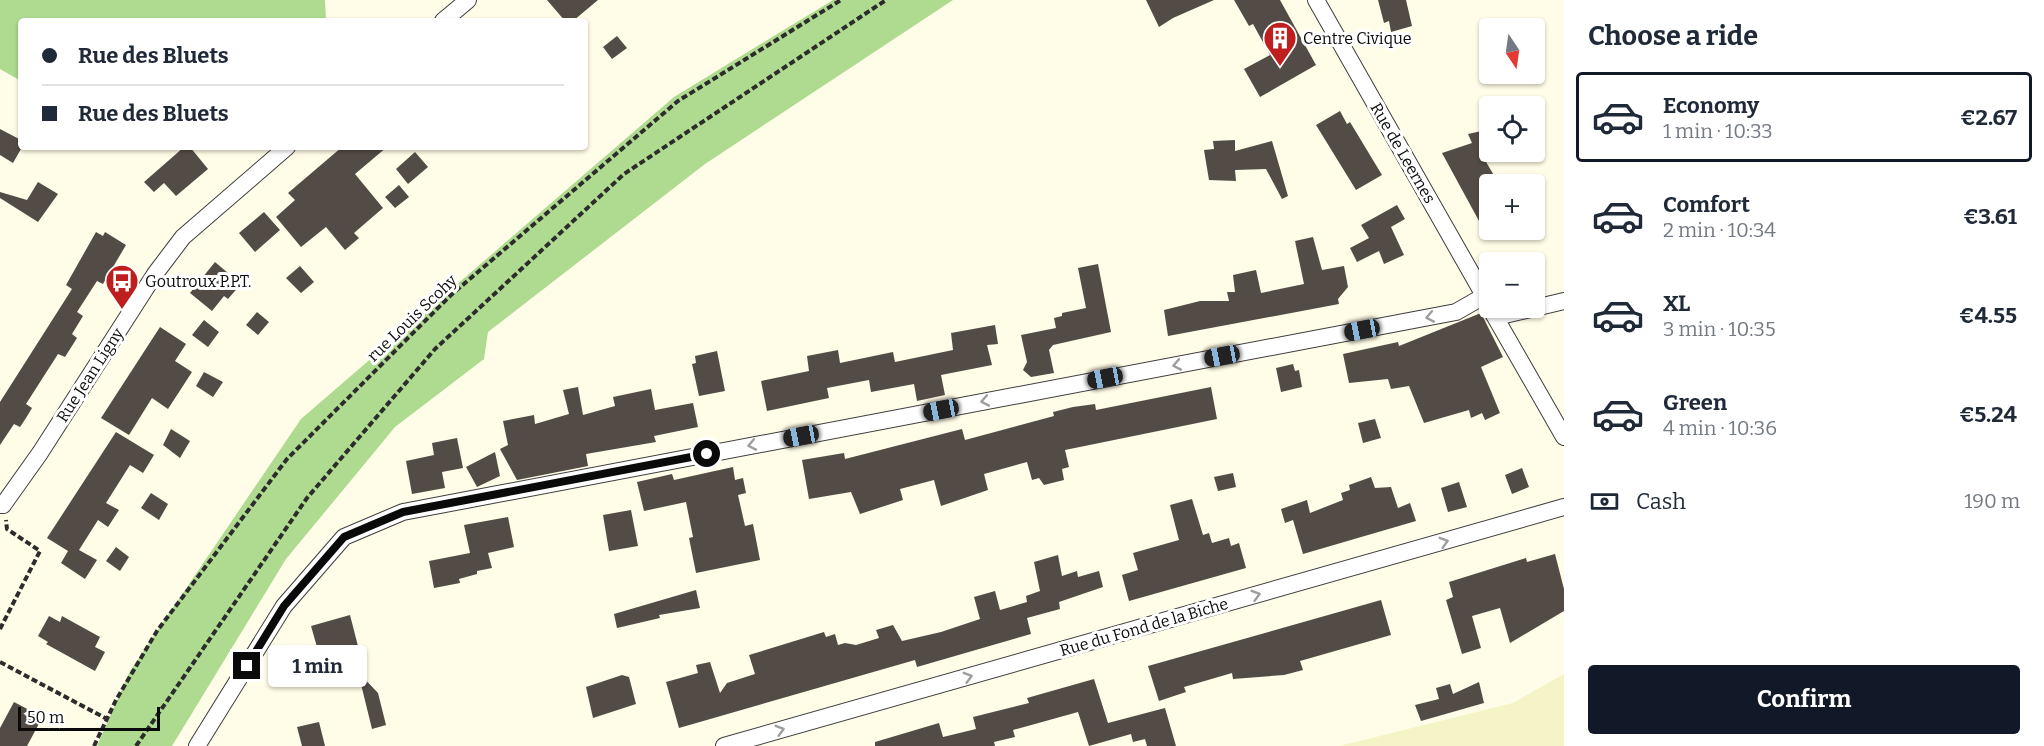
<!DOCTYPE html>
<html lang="en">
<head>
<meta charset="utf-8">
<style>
	body { margin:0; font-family:Bitter,serif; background:#f6f6f7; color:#1f2937; height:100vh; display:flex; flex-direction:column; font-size:22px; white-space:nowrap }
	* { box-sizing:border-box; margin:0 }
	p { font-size:20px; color:#747a83 }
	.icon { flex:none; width:33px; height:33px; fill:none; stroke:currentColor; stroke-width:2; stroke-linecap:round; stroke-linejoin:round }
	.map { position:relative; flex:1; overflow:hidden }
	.details { display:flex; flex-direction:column; background:#fff; width:480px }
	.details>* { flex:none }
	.guide { position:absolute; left:18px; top:18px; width:570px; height:132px; border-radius:6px; box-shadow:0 2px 4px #0004; display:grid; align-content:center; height:132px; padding:0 24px; background:#fff }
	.needle { width:39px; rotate:167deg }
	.controls { position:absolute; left:1479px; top:18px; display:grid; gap:12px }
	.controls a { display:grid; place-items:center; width:66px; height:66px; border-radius:6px; background:#fff; box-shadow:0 2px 4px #0004; font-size:30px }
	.scale { position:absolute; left:18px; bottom:15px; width:142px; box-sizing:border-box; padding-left:6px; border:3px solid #0a0a0a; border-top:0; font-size:16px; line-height:21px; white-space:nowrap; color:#0a0a0a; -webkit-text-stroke:4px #fff; paint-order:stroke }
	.end { position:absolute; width:27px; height:27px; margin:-14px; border:8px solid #0a0a0a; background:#fff; box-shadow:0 0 0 3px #fff }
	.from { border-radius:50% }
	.bubble { position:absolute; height:42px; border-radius:6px; background:#fff; box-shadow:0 2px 4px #0004; font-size:20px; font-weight:700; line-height:42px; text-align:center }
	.car { position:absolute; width:18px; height:36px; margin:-18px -9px; border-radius:8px; box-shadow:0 0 4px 2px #0007; background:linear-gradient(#222 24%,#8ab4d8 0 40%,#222 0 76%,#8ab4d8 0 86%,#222 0) }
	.guide b { display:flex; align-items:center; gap:21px; height:57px; font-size:22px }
	.guide b+b { border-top:2px solid #e0e1e3 }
	.guide i { width:15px; height:15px; background:#1f2937 }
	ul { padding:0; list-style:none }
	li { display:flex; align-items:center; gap:18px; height:90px; margin:0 12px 9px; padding:0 12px; border:3px solid transparent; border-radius:6px }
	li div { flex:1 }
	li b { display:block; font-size:22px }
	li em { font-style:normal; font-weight:700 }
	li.active { border-color:#111827 }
	li>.icon { width:54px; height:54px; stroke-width:1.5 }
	h2 { padding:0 24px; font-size:27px; line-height:72px }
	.pay { display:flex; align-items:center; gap:15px; height:66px; padding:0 24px; font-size:22px }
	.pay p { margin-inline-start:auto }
	.button { display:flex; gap:12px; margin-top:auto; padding:12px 24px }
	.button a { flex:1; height:69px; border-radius:6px; background:#111827; color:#fff; font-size:24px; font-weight:700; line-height:69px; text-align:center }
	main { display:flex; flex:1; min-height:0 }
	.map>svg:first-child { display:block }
	.farmland { fill:#f5f4c7 }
	.forest { fill:#aedb8f }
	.building { fill:#534c46 }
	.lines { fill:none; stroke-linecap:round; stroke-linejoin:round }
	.street-casing { stroke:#3d3d3d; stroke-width:18 }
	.path { stroke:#2c2c2c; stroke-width:4; stroke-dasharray:6 3; stroke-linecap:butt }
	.street { stroke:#fff; stroke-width:16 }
	.oneway { stroke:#9d9d9d }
	.route { stroke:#0a0a0a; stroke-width:8 }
	.labels { text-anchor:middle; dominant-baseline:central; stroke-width:6; stroke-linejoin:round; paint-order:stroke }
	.poi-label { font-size:16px; fill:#0a0a0a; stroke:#fff; text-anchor:start }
	.street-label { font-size:16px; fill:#0a0a0a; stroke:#fff }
</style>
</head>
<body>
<main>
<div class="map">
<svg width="1564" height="746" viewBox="0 0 1564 746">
	<rect width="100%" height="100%" fill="#fffce7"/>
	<path class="farmland" d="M1564,674V746H1339L1513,703Z"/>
	<path class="forest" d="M0,0H325L326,21H21V81L0,69Z
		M833,0H953L705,164L488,332L484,359L395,427L286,559L172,746H97L130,671L301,419L674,97Z"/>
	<path class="building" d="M547,0H598L573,21H565Z
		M1146,0H1214L1173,18L1159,27Z
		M1234,0H1280L1316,65L1260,97L1244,69L1270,55L1253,24L1249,26Z
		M1378,0H1406L1412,26L1391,32L1389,21L1384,23Z
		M617,36L627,48L612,59L603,47Z
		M1340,111L1347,124L1350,122L1382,175L1356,190L1316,125Z
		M0,129L21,140V149L13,163L0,155Z
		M1486,130L1490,152H1492L1482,155L1499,184H1490V216L1479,221L1442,153L1472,143L1468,134Z
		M1235,140V151L1272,141L1288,196L1282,199L1266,169L1235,170L1236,181L1209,180L1204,150L1214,149L1213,141Z
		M184,147H190L208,169L176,196L164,183L154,192L144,182Z
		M342,147H387L355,174L383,208L354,233L359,238L345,250L326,227L301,247L276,217L295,200L288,193Z
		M415,152L428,167L408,184L396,169Z
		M38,182L58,194L38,222L0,198V192L27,200Z
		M399,185L409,197L395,208L385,197Z
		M1397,205L1405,219L1391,227L1404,255L1384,264L1379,251L1357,262L1350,248L1369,238L1361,225Z
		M264,212L280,230L255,252L239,233Z
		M96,232L103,236L105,232L126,245L103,284L97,281L77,312L83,316L72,334L77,338L65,357L58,354L26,404L32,408L26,418L20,427L14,424L0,445V402L72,289L66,285Z
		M1313,237L1322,270L1344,266L1348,287L1338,299L1339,304L1168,336L1164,310L1200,301H1229L1227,292H1235L1233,275L1256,270L1261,293L1304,284L1295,241Z
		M215,262L241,284L228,299L224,296L212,311L190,293Z
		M1098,264L1111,332L1053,345L1049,350L1054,373L1031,377L1023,370L1027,362L1021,335L1056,328L1054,318L1062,316V313L1086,308L1078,268Z
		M300,266L314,282L301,293L286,278Z
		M257,312L269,322L258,335L246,325Z
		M1481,313L1503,357L1481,367L1500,413L1485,420L1482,413L1471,418L1469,410L1424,423L1409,386L1391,389L1388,379L1349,383L1343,354L1398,342L1399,346Z
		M204,320L219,332L208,347L192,335Z
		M995,325L998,344L987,345L992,365L941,375L945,395L917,401L914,384L871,392L869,380L827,388L829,398L767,411L761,381L809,371L807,356L838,350L840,363L893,352L895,362L953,350L951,333Z
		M160,327L186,344L175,361L192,372L168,409L152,398L129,435L101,418Z
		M717,351L725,391L699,396L692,364L696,363L695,356Z
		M1293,364L1295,371L1299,370L1302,387L1281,392L1276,368Z
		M204,372L223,382L213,397L196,386Z
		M578,387L583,415L615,406L613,397L651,389L655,410L693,403L698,427L654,436L656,442L586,454L588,466L517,480L500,449L508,445L503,421L534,415L535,424L569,414L563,390Z
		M1211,387L1217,419L1065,450L1069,467L1062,469L1064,480L1044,485L1039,478L1032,480L1027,462L984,474L988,490L941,506L934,480L900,489L903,500L860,514L851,492L809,499L802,460L844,453L845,459L962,429L965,440L1054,416L1053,412L1073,407L1095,404L1096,410Z
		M1375,419L1381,438L1363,443L1358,423Z
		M171,429L190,441L180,458L163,445Z
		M116,432L154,455L143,473L130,465L106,503L119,510L108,527L98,520L79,550L97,560L85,579L61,563L68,551L47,538Z
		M457,438L463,468L442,472L445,488L412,494L406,461L434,455L432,443Z
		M495,452L500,476L477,487L466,467Z
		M733,467L735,480L743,478L746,493L738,495L745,526L753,524L760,560L696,573L689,538L693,537L686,502L644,511L637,482L672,474L674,480Z
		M1522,468L1529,487L1512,494L1505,475Z
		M1233,473L1236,487L1218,491L1214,477Z
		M1371,477L1375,488L1391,487L1398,508L1410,503L1416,521L1303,554L1293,520L1285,523L1281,509L1307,500L1310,513L1343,500L1341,493L1350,490L1349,485Z
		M1459,482L1467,507L1448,512L1441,488Z
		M151,493L168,504L159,520L141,508Z
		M1192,499L1203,535L1209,533L1212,543L1229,538L1231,546L1239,543L1246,568L1129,601L1122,575L1138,570L1133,553L1179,540L1170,505Z
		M631,510L638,546L609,551L603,515Z
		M508,517L514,547L488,553L492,568L477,571V574L459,579L460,583L434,588L429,561L470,553L464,525Z
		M116,547L129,557L120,571L106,561Z
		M1555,554L1564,589V611L1510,643L1500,608L1472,616L1481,648L1462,654L1446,600L1453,597L1449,582L1526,558L1527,562Z
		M1058,555L1062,576L1077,571L1078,577L1099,571L1103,587L1059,602L1060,609L1027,618L1031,634L917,667L915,660L679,728L666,682L698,673L696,665L710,662L720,693L727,683L755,674L749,655L824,632L826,637L835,634L838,645L845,643L856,645L879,638L876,630L893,625L902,641L941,632L980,619L974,597L995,591L1000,610L1027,602L1026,596L1040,591L1034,562Z
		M696,590L700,608L659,615L660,618L617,628L614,614Z
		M1381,600L1391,635L1300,661L1303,670L1284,675L1233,679L1232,673L1184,687L1186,692L1159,701L1148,666Z
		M350,615L359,650L321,661L311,626Z
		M49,616L60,622L62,616L100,637L95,647L105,652L95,671L46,644L48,642L38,636Z
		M358,672L378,693L386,725L372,729Z
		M622,675L629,677L636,704L593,718L586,687Z
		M1094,679L1108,723L1165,708L1176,746H1147L1145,739L1133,742L1131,734L1089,746L1078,712L1013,730L1015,737L994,742L995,746H875V742L939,723L943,737L976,729L973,717L1029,703L1027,698Z
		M1479,682L1484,703L1421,721L1415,705L1439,699L1436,688L1450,684L1453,694Z
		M14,702L35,713L34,715L41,720L27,746H0V728Z
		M319,722L325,746H302L297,727Z"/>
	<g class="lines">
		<defs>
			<path id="street" d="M1316,0L1490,306
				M443,21L468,0
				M1490,308L1564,437
				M1496,317L1564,301
				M0,505H3L40,453L155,274L183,237L287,147
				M197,746L284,606L344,537L403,512L1456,312L1484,296
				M724,746L1564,507"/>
		</defs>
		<use href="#street" class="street-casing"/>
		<path class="path" d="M0,629L40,551L7,529L6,520
			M0,662L107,719
			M94,746L116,700L157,631L287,459L451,295L678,101L841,0
			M136,746L307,498L435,349L624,174L886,0"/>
		<use href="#street" class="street"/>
	</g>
	<defs><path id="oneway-chevron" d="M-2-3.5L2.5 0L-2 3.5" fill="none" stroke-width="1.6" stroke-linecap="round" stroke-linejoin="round" transform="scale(1.5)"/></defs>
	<g class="oneway">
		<use href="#oneway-chevron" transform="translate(1430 317) rotate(169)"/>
		<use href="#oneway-chevron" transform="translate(1177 365) rotate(169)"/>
		<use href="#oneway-chevron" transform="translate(985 401) rotate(169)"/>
		<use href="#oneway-chevron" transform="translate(752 445) rotate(169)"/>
		<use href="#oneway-chevron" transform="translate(1444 542) rotate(-16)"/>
		<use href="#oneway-chevron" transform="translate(1256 595) rotate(-16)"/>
		<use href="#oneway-chevron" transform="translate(968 677) rotate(-16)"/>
		<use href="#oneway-chevron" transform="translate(780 730) rotate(-16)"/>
	</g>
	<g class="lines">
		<path class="route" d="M247,666L284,606L344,537L403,512L707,454"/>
	</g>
	<defs>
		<symbol id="building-pin" viewBox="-11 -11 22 30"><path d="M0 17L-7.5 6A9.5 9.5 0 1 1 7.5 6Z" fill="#be1e1e" stroke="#fff"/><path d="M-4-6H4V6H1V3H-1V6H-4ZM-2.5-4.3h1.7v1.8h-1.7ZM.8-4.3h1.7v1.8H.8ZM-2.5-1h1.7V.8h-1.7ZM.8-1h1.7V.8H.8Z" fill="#fff"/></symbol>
		<symbol id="bus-pin" viewBox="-11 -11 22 30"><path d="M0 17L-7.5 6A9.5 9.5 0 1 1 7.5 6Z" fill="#be1e1e" stroke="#fff"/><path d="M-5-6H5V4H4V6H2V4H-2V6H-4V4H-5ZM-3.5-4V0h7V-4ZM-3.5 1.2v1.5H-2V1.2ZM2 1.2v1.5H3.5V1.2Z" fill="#fff"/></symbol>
	</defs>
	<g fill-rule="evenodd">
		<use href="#building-pin" x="1261" y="19" width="38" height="52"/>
		<use href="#bus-pin" x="103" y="262" width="38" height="52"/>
	</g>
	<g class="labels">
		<g class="poi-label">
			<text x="1303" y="38">Centre Civique</text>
			<text x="145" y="281">Goutroux P.P.T.</text>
		</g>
		<g class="street-label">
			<text transform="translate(1403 153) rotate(60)">Rue de Leernes</text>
			<text transform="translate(412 318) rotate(-44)">rue Louis Scohy</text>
			<text transform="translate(90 375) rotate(-57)">Rue Jean Ligny</text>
			<text transform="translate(1144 627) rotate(-16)">Rue du Fond de la Biche</text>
		</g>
	</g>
</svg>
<div class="controls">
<a><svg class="needle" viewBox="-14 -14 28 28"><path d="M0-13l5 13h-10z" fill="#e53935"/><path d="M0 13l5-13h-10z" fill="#747a83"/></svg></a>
<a><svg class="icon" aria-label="locate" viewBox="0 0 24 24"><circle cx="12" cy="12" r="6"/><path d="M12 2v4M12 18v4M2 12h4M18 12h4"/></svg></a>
<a>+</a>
<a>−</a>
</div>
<div class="scale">50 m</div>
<i class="end from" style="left:707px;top:454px"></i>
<i class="end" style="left:247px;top:666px"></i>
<div class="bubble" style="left:268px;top:645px;width:99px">1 min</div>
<i class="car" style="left:1362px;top:330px;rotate:259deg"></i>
<i class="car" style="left:1222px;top:356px;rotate:259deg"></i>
<i class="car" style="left:1105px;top:378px;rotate:259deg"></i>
<i class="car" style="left:941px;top:410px;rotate:259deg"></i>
<i class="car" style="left:801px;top:436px;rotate:259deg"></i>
<div class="guide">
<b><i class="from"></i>Rue des Bluets</b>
<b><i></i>Rue des Bluets</b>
</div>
</div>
<section class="details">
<h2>Choose a ride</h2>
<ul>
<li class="active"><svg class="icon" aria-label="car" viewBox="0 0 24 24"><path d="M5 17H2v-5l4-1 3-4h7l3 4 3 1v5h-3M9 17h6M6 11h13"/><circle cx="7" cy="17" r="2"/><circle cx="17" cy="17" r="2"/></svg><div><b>Economy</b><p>1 min · 10:33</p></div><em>€2.67</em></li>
<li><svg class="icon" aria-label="car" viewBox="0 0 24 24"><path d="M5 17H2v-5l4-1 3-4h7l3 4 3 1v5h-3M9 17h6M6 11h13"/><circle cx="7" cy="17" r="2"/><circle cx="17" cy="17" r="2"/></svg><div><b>Comfort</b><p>2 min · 10:34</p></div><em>€3.61</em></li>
<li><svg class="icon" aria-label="car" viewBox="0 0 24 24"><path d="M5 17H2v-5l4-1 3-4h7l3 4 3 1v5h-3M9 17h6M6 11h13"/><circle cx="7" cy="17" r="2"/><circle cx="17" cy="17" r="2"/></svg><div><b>XL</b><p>3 min · 10:35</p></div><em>€4.55</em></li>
<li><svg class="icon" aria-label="car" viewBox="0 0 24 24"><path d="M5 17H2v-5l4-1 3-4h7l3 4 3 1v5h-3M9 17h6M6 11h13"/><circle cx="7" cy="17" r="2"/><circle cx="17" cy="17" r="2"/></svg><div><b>Green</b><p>4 min · 10:36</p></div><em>€5.24</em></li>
</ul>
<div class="pay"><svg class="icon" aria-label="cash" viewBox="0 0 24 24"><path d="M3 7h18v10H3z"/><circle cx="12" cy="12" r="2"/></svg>Cash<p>190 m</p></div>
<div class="button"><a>Confirm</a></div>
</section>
</main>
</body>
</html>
